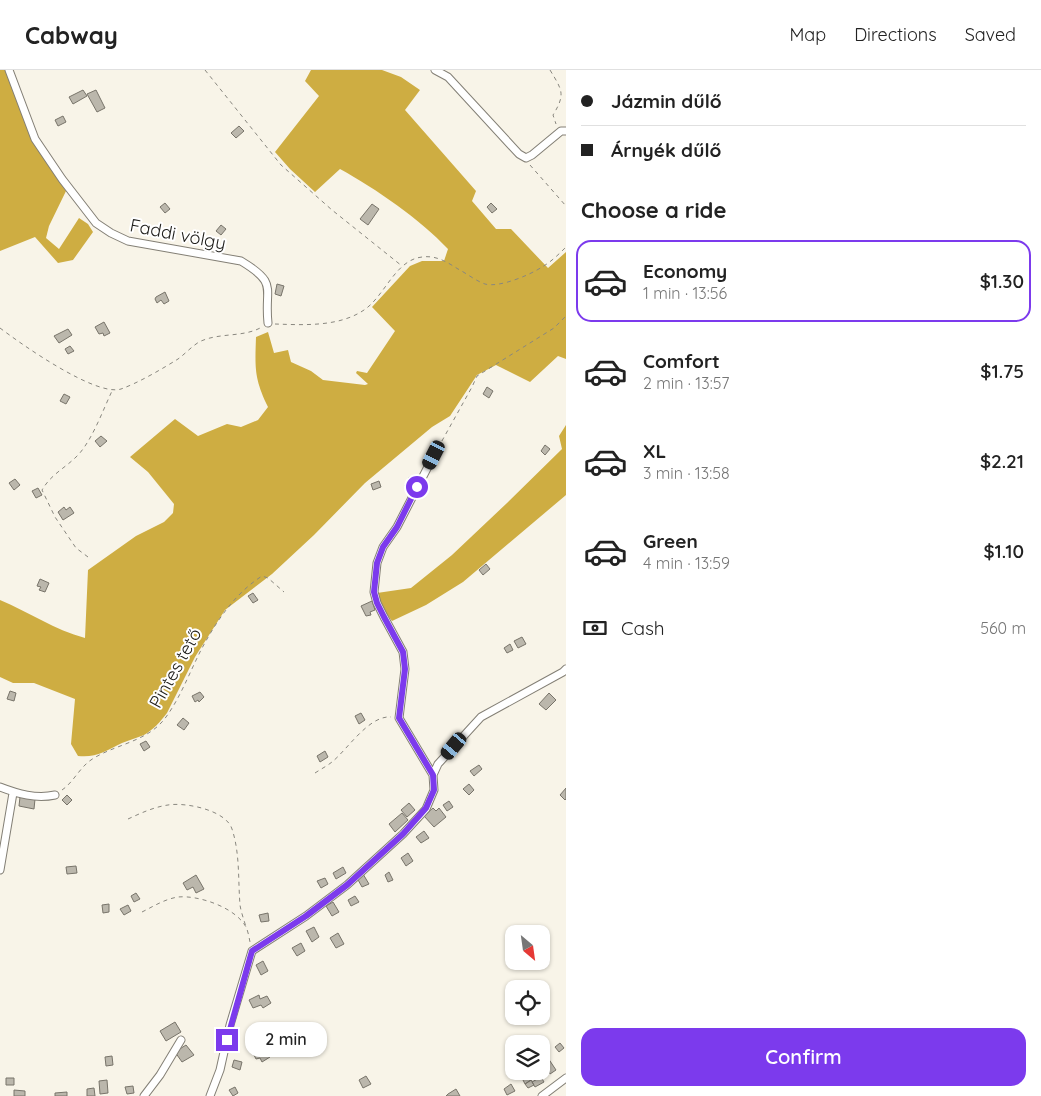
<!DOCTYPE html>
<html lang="en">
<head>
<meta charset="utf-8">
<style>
	body { margin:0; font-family:Quicksand,sans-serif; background:#f6f6f6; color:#222; height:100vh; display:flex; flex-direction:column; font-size:19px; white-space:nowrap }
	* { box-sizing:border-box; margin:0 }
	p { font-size:16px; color:#767676 }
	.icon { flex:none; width:28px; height:28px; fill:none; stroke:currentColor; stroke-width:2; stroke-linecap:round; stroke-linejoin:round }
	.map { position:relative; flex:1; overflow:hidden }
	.sheet { display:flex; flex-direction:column; background:#fff; width:475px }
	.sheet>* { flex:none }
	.hud { display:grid; align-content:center; height:110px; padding:0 15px; background:#fff }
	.needle { width:32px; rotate:151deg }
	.fabs { position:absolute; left:505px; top:855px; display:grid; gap:10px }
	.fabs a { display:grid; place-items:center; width:45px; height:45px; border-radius:10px; background:#fff; box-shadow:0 1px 4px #0004; font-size:25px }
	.end { position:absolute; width:22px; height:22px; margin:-11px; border:6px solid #7c3aed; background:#fff; box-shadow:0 0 0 2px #fff }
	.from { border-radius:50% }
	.bubble { position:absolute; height:35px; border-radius:15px; background:#fff; box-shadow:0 1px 4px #0004; font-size:16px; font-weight:600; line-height:35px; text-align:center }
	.car { position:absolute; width:15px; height:30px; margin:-15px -8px; border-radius:6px; box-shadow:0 0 4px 1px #0007; background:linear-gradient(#222 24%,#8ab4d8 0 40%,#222 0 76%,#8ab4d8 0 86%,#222 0) }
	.hud b { display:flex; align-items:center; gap:18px; height:48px; font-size:19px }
	.hud b+b { border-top:1px solid #e0e0e0 }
	.hud i { width:12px; height:12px; background:#222 }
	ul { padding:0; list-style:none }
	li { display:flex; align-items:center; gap:15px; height:82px; margin:0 10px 8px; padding:0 5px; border:2px solid transparent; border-radius:15px }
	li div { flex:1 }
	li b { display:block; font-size:19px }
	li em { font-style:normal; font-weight:600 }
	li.selected { border-color:#7c3aed }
	li>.icon { width:45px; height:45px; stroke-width:1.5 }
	h2 { padding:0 15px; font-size:22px; line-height:60px }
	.pay { display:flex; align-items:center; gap:12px; height:55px; padding:0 15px; font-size:19px }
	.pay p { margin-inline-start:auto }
	.action { display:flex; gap:10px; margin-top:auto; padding:10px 15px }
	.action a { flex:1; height:58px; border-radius:15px; background:#7c3aed; color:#fff; font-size:20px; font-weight:600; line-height:58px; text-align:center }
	header { display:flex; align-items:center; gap:30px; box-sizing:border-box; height:70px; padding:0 25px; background:#fff; border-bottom:1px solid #e0e0e0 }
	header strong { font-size:24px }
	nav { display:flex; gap:28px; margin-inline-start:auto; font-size:18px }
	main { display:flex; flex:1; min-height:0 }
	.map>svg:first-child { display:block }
	.forest { fill:#cead42 }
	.building { fill:#bbb7ac; stroke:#78746a }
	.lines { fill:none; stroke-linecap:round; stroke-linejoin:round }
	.street-casing { stroke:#837f75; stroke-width:9 }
	.path { stroke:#89877f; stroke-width:1; stroke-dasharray:4 4; stroke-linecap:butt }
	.street { stroke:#fff; stroke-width:7 }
	.route { stroke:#7c3aed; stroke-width:6 }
	.labels { text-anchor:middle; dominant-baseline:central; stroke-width:4; stroke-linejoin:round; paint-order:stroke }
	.street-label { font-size:18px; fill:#21201c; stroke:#fff }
</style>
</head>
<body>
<header>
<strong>Cabway</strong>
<nav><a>Map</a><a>Directions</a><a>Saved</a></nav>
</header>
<main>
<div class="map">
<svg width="566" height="1026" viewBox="0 0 566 1026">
	<rect width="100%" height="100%" fill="#f8f4e8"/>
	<path class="forest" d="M0,0H7L37,78L66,121L49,156L46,168L59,179L79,148L88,154L93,162L73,190L58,193L35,167L0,181Z
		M311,0H382L401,7L420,20L405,40L476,121L472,131L496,159H511L548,198L566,182V289L558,286L530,312L496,295L477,305L450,346L432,357L365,413L314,465L272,504L225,540L195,587L167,643C161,651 153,660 144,665C137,668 129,670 122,673C106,681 96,688 78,686L71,674L75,629L34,613H13L0,607V530C29,542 55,560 85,568L88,500L136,466L164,452L173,443L174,434L148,402L130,387L175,349L198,366L227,354L241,357L258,350L268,337C254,308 255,298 256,267L268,262L274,283L288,280L291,292L311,301L323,310L365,315L368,314L356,303L357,301L367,303L395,261L372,237L410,196L422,191H444L448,179C420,149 376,119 340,99L315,122L290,99L275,82L319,26L305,11Z
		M566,355V425L463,512L426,535L392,551L383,539L377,523L411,518L452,485L507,433L562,379L559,366Z"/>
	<path class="building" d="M83,20L87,26L73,34L69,27Z
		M96,20L105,38L97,42L87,24Z
		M63,46L66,52L58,56L55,50Z
		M239,56L244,61L236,68L231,63Z
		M165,133L170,139L165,143L160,137Z
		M491,133L497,139L492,143L487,137Z
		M372,134L379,139L368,155L360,149Z
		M221,155L226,159L221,165L216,161Z
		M277,214L284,216L281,226L275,224Z
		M165,222L169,231L164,234L161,230L157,233L155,229L156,227Z
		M104,252L110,263L104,266L103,263L99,264L95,257Z
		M68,259L72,265L59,273L54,266Z
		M70,276L74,281L68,284L65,279Z
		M487,317L493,321L489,328L483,324Z
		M64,324L70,327L66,334L60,331Z
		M101,366L107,371L100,377L95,371Z
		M545,375L550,379L545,385L541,381Z
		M409,407L416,411L411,419L405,416Z
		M15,409L20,415L14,420L9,413Z
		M379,411L381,417L373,420L371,414Z
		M38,418L42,425L36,428L32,421Z
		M64,437L66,440L70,437L74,443L63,450L58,442Z
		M486,494L490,499L483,505L479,500Z
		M40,509L49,513L45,522L39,520L41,517L37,516Z
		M253,523L258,530L253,533L248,526Z
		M372,531L375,540L370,542L371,545L366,546L361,536Z
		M522,567L526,574L518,578L514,571Z
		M510,574L513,580L507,583L504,578Z
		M10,621L16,623L14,631L7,629Z
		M200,622L204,627L199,632L198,630L195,632L192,626Z
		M549,623L556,630L546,640L539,634Z
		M361,643L365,650L359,654L355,646Z
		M183,648L189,653L184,660L177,655Z
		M146,671L150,677L144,681L140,674Z
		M325,681L328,687L320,692L317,686Z
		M479,695L482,699L474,706L470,701Z
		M469,714L474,720L469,725L463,719Z
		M566,718V729L565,730L560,725Z
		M67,725L72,730L67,735L62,730Z
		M20,727L35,729L34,739L19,736Z
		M449,731L453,737L447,741L443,735Z
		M409,733L415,740L407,747L401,740Z
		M433,738L436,741L439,738L446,747L434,757L424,746Z
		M402,743L408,750L395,762L389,754Z
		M424,761L429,768L421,773L416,767Z
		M408,783L413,791L406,796L401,788Z
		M76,796L77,803L67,804L66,797Z
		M343,797L346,803L336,809L333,803Z
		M389,802L393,810L388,812L385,805Z
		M363,804L369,814L362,817L357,808Z
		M196,805L204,819L196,823L193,817L187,820L183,813Z
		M325,808L328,814L321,818L317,811Z
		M136,823L140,829L134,832L131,826Z
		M355,826L359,832L351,836L348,830Z
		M333,832L339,842L332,846L326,836Z
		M109,834V842L103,843L102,835Z
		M128,835L131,841L124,845L120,839Z
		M268,843L269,851L261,852L259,845Z
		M314,857L319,867L312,872L306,861Z
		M338,863L344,874L336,878L330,868Z
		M301,873L305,881L297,886L292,878Z
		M263,891L268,901L261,905L256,895Z
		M259,925L260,929L267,926L271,933L263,938L261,935L253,938L249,930Z
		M175,952L181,962L166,971L160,961Z
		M560,973L564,978L559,982L555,977Z
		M186,975L194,985L182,992L175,982Z
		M264,977L270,987L262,992L260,988L256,989L253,983Z
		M112,986L113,995L106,996L105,987Z
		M548,988L556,1000L550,1004L542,992Z
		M234,990L242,992L240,1000L232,997Z
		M528,1003L531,1010L525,1014L521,1006Z
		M366,1006L371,1014L363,1018L359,1010Z
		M541,1007L544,1012L535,1017L532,1012Z
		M6,1008H14V1015H6Z
		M107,1010L108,1023L100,1024L99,1011Z
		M531,1010L534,1015L528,1018L525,1014Z
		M511,1014L515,1021L507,1025L504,1019Z
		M133,1016L134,1023L127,1024L125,1017Z
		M235,1017L238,1023L233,1026L229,1020Z
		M94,1018L95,1026H87V1019Z
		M456,1019L460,1026H446L448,1024Z
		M14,1020L25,1021V1026H14Z
		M67,1022V1026H55V1023Z"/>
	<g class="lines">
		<defs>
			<path id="street" d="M9,0L35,69L62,109L96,153L111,163L128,171L241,191C279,214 264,217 268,253
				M435,0L448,7L519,84L526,88L532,85L561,61H566
				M433,705L399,648L405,599L403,582L384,547L377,533L374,522L377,493L383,477L397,457L434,385
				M0,717C18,724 36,729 55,725
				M0,800L13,723
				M144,1026L160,1005L181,970
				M210,1026L220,1000L230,955L252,881L306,846L347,815L403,764L426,739L434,720L433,705L438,694L481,647L563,602L566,599
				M542,1026L566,1008"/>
		</defs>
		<use href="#street" class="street-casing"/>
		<path class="path" d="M205,0L281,95L332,140L402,196
			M550,0C562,20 566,24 553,45L556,54
			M530,95L566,136
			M275,254C304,255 339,257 364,240C385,226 395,190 422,187C436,185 447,192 458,199C466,203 476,211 485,214C499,218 530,205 542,197C551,192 559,184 566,177
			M0,258C21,274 96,327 121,319C138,313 162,299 178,289C185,284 191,277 199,272C219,262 243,268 262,257
			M438,378L472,317L477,306L554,258L566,246
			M88,487L76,478L55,447L42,420C52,403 66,398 79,384C93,368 103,340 112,321
			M315,703C321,699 327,696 332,692C347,680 369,645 391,647
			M62,720C74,712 80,696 94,688C117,674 149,671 166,647C180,628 189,604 200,582C215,553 234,524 262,506L268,508L284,522
			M128,749C141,743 154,737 168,735C185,732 226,740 232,759C240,783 238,810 240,835C241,842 244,850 246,857
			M142,842C154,836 165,829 178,827C198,825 235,837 246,857C248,861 249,867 250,872"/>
		<use href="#street" class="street"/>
	</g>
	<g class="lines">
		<path class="route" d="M227,970L252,881L306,846L347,815L403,764L426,738L434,720L433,705L399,648L405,599L403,582L384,547L377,533L374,522L377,493L383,477L397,457L417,417"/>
	</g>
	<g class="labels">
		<g class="street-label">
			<text transform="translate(178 164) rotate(11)">Faddi völgy</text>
			<text transform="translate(175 598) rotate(-61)">Pintes tető</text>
		</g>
	</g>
</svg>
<div class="fabs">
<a><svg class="needle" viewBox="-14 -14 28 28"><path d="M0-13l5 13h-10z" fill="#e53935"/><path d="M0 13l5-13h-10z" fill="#767676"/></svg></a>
<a><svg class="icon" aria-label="locate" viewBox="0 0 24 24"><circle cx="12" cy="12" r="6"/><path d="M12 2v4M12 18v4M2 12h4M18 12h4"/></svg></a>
<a><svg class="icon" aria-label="layers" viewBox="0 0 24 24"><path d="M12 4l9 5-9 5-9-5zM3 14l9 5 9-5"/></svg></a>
</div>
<i class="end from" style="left:417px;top:417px"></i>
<i class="end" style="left:227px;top:970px"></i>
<div class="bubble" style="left:245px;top:952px;width:82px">2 min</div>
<i class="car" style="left:434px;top:385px;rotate:207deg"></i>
<i class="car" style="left:454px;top:676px;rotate:220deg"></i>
</div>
<section class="sheet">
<div class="hud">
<b><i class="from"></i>Jázmin dűlő</b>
<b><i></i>Árnyék dűlő</b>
</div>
<h2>Choose a ride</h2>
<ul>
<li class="selected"><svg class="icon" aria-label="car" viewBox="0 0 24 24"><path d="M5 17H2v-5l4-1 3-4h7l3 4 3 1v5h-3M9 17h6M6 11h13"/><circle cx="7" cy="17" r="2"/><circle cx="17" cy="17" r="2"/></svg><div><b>Economy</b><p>1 min · 13:56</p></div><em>$1.30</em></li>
<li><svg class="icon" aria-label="car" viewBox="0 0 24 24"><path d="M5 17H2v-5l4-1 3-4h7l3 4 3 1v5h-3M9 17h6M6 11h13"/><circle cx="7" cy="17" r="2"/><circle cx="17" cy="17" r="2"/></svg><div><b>Comfort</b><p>2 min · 13:57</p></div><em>$1.75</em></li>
<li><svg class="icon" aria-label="car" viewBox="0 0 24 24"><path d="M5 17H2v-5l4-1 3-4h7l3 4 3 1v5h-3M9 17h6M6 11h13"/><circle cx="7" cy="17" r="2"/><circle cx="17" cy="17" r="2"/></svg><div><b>XL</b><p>3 min · 13:58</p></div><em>$2.21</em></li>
<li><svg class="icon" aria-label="car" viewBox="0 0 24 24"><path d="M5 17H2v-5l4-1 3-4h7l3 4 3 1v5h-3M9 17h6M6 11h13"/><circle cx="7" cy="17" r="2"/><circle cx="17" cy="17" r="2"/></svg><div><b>Green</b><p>4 min · 13:59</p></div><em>$1.10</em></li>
</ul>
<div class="pay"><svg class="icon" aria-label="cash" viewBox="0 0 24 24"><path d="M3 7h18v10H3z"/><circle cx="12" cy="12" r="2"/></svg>Cash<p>560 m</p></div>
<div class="action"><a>Confirm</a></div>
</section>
</main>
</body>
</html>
